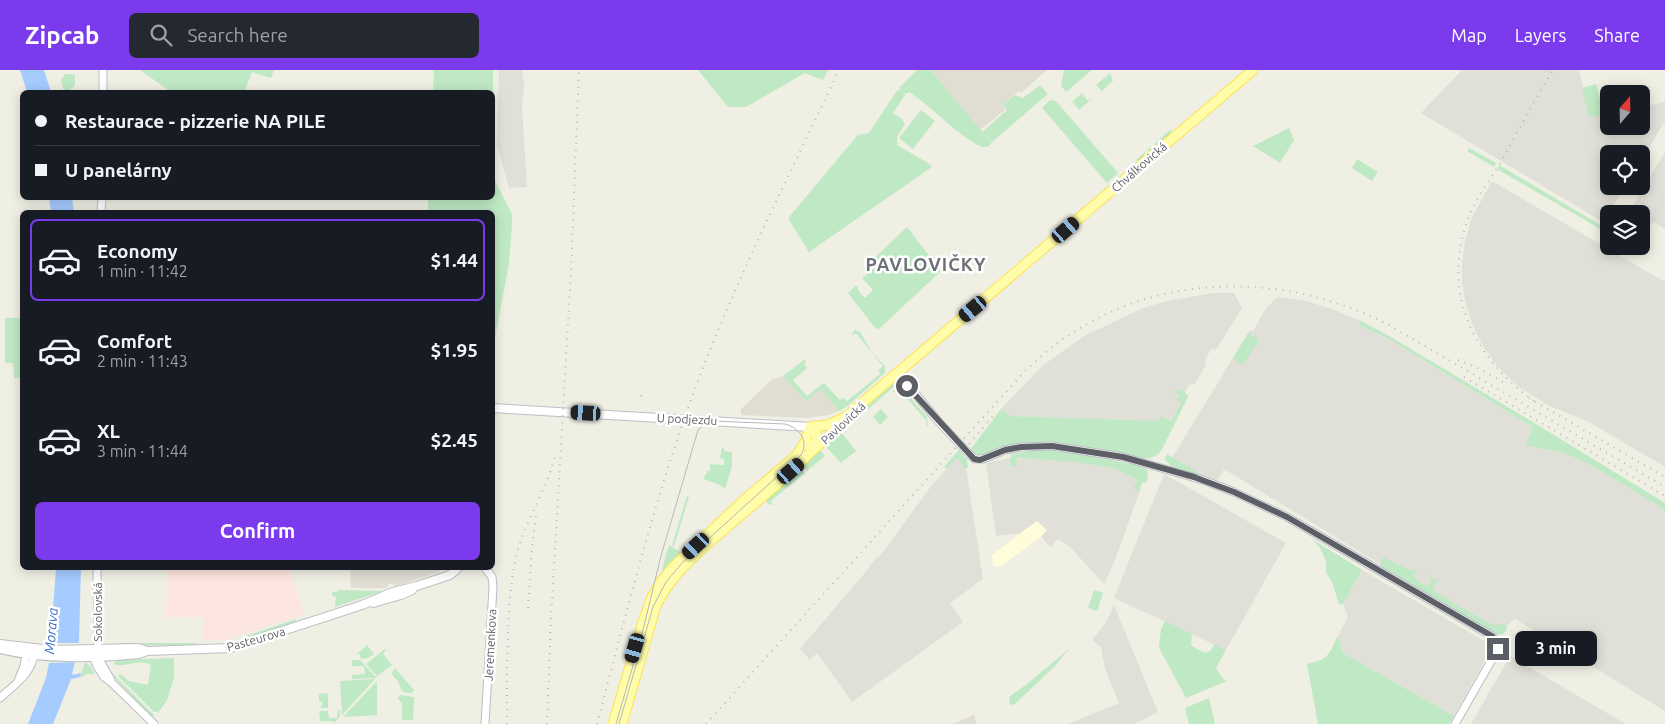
<!DOCTYPE html>
<html lang="en">
<head>
<meta charset="utf-8">
<style>
	body { margin:0; font-family:Ubuntu,sans-serif; background:#242831; color:#f1f3f6; height:100vh; display:flex; flex-direction:column; font-size:19px; white-space:nowrap }
	* { box-sizing:border-box; margin:0 }
	p { font-size:16px; color:#9ea1a6 }
	.icon { flex:none; width:28px; height:28px; fill:none; stroke:currentColor; stroke-width:2; stroke-linecap:round; stroke-linejoin:round }
	.map { position:relative; flex:1; overflow:hidden }
	.sheet { position:absolute; left:20px; top:140px; width:475px; height:360px; display:flex; flex-direction:column; background:#171b24; border-radius:8px; box-shadow:0 2px 12px #0003 }
	.sheet>* { flex:none }
	.banner { position:absolute; left:20px; top:20px; width:475px; height:110px; border-radius:8px; box-shadow:0 2px 12px #0003; display:grid; align-content:center; height:110px; padding:0 15px; background:#171b24 }
	.needle { width:32px; rotate:20deg }
	.buttons { position:absolute; left:1600px; top:15px; display:grid; gap:10px }
	.buttons a { display:grid; place-items:center; width:50px; height:50px; border-radius:8px; background:#171b24; box-shadow:0 2px 12px #0003; font-size:25px }
	.end { position:absolute; width:22px; height:22px; margin:-11px; border:6px solid #5c5f66; background:#fff; box-shadow:0 0 0 2px #fff }
	.from { border-radius:50% }
	.bubble { position:absolute; height:35px; border-radius:8px; background:#171b24; box-shadow:0 2px 12px #0003; font-size:16px; font-weight:600; line-height:35px; text-align:center }
	.car { position:absolute; width:15px; height:30px; margin:-15px -8px; border-radius:6px; box-shadow:0 0 4px 1px #0007; background:linear-gradient(#222 24%,#8ab4d8 0 40%,#222 0 76%,#8ab4d8 0 86%,#222 0) }
	.banner b { display:flex; align-items:center; gap:18px; height:48px; font-size:19px }
	.banner b+b { border-top:1px solid #363941 }
	.banner i { width:12px; height:12px; background:#f1f3f6 }
	ul { padding:9px 0 0; list-style:none }
	li { display:flex; align-items:center; gap:15px; height:82px; margin:0 10px 8px; padding:0 5px; border:2px solid transparent; border-radius:8px }
	li div { flex:1 }
	li b { display:block; font-size:19px }
	li em { font-style:normal; font-weight:600 }
	li.active { border-color:#7c3aed }
	li>.icon { width:45px; height:45px; stroke-width:1.5 }
	.action { display:flex; gap:10px; margin-top:auto; padding:10px 15px }
	.action a { flex:1; height:58px; border-radius:8px; background:#7c3aed; color:#fff; font-size:20px; font-weight:600; line-height:58px; text-align:center }
	header { display:flex; align-items:center; gap:30px; box-sizing:border-box; height:70px; padding:0 25px; background:#7c3aed; color:#fff }
	header strong { font-size:24px }
	nav { display:flex; gap:28px; margin-inline-start:auto; font-size:18px }
	.search { width:350px; height:45px; background:#242831; display:flex; align-items:center; gap:12px; box-sizing:border-box; padding:0 18px; border-radius:8px; color:#9ea1a6; font-size:19px }
	.map>svg:first-child { display:block }
	.commercial { fill:#fffcda }
	.industrial { fill:#e0e0d8 }
	.education { fill:#e0ded3 }
	.medical { fill:#fde6df }
	.green { fill:#bfe9c4 }
	.water { fill:#a5cbff }
	.pier { fill:#f0efe4 }
	.lines { fill:none; stroke-linecap:round; stroke-linejoin:round }
	.tertiary-casing { stroke:#bcbdc4; stroke-width:9 }
	.secondary-casing { stroke:#bcbfc6; stroke-width:10 }
	.primary-casing { stroke:#fce451; stroke-width:11 }
	.tertiary { stroke:#fff; stroke-width:7 }
	.secondary { stroke:#fff; stroke-width:8 }
	.primary { stroke:#fffdaa; stroke-width:9 }
	.tram { stroke:#b7b8b9; stroke-width:1 }
	.rail { stroke:#b7b8b9; stroke-width:2; stroke-dasharray:1 6; stroke-linecap:butt }
	.route { stroke:#5c5f66; stroke-width:6 }
	.labels { text-anchor:middle; dominant-baseline:central; stroke-width:5; stroke-linejoin:round; paint-order:stroke }
	.street-label { font-size:12px; fill:#5c5f66; stroke:#fff }
	.water-label { font-size:14px; font-style:italic; fill:#3d6fcc; stroke:#fff }
	.district-label { font-size:18px; font-weight:bold; letter-spacing:1px; fill:#6d7178; stroke:#fff }
</style>
</head>
<body>
<header>
<strong>Zipcab</strong>
<div class="search"><svg class="icon" aria-label="search" viewBox="0 0 24 24"><circle cx="10" cy="10" r="6"/><path d="M15 15l6 6"/></svg>Search here</div>
<nav><a>Map</a><a>Layers</a><a>Share</a></nav>
</header>
<div class="map">
<svg width="1665" height="654" viewBox="0 0 1665 654">
	<rect width="100%" height="100%" fill="#f0efe4"/>
	<path class="commercial" d="M1037,451L1047,460L1041,467L1001,496L993,497L992,485Z"/>
	<path class="industrial" d="M499,0H522L524,14L522,37L527,117L509,118L497,75Z
		M1462,0H1579L1590,48L1609,43V56H1641V37L1665,32V51L1641,91V84H1609V116H1625L1603,152L1421,43Z
		M1665,82V159L1654,152L1652,155L1641,149V144H1632L1629,142Z
		M1492,111L1665,212V397L1589,352L1550,336L1520,318L1497,296L1481,273L1471,251L1465,231L1462,210V193L1465,171L1471,149Z
		M1213,223H1234L1242,238L1216,280L1212,278L1206,288L1205,293L1206,294L1195,314L1189,315L1185,322L1187,326L1171,352L1011,346L1001,339L1042,296L1084,266L1143,238L1167,231Z
		M1278,227L1306,231L1332,239L1361,251L1360,255L1387,268L1533,357L1527,369V376L1561,382L1589,394L1665,440V641L1515,549L1496,565L1224,399L1218,410L1207,408L1172,388L1250,260L1253,261L1266,238Z
		M957,387L966,398L983,509L950,533L963,552L852,632L817,583L810,590L800,579L863,505L877,487L880,486L929,419Z
		M1010,388L1082,392L1114,398L1143,412L1114,493L1104,514L1070,477L1058,469L1051,477L1041,467L1047,460L1037,451L1020,463L996,466L986,393Z
		M1164,404L1286,473L1226,580L1114,528Z
		M1362,500L1493,576L1454,646L1343,583L1339,568L1336,569L1348,547L1343,534Z
		M1114,535L1158,642L1134,654H1068L1119,633L1105,599L1101,577L1092,570L1106,552Z
		M1510,586L1626,654H1471Z"/>
	<path class="education" d="M931,0H1047L1021,23L1019,21L1003,34L1006,39L980,60Z
		M783,306L806,331L821,319L839,341L829,345L806,348L741,345V339L771,310Z
		M350,498H441V501L395,517L393,514H389L387,518H351Z
		M974,645L977,654H952Z"/>
	<path class="medical" d="M167,498H290L304,545L224,570H203V547H166Z"/>
	<path class="green" d="M140,0H274L271,8L252,2L244,22H171Z
		M434,0H493V107L512,144V155L509,194L493,278L492,142H428V128L301,129V128H492V22H433Z
		M698,0H828L823,10L805,3L746,37H728Z
		M917,0H931L982,62L1007,40L1003,34L1015,25L1023,28L1040,15L1048,24L992,72L984,64L992,73L987,77H982C955,64 934,38 909,22L906,24L903,22L905,25L893,43L901,48L905,54L897,67V75L928,93L932,97L809,182L789,150V147L858,65L869,63L896,22L899,20L902,21L899,18Z
		M1064,0H1092L1066,22L1061,16Z
		M1110,3L1113,11L1102,21L1096,15Z
		M65,4H70L75,5V15L68,22L63,19L61,10Z
		M1596,14L1604,44L1589,48L1582,18Z
		M1082,23L1088,31L1094,27L1079,40L1071,30L1073,31Z
		M1050,30L1056,31L1118,103L1107,113L1042,38Z
		M921,40L935,51L913,79L899,68Z
		M1289,58L1294,70L1280,93L1253,76Z
		M1171,59V63L1139,93L1136,90Z
		M1469,78L1496,93L1494,97L1467,81Z
		M1357,89L1378,102L1372,111L1352,98Z
		M1499,95L1609,160V164L1497,99Z
		M907,157L941,201L879,259L875,258L848,223L855,216H857L860,223L865,228L873,220L862,208L867,204L863,199Z
		M5,248H22V308H14L13,293H5Z
		M1361,251L1389,266L1536,354L1665,433V440L1589,394L1561,382L1527,376V370L1533,357L1387,268L1359,255Z
		M855,260L860,262L872,282L885,296V303L846,337L839,341L821,319L806,331L783,306L804,290L806,292L804,294L807,298L793,310L807,326L824,313L840,330L843,328L847,331L880,304L878,301L883,296L856,263L853,265L852,264Z
		M1248,263L1259,270L1243,295L1233,288Z
		M897,314L866,341L856,346L892,315Z
		M902,318L927,347L928,356H927L926,350L902,323L897,321L892,323L894,320Z
		M1176,319L1185,322L1188,326L1187,329L1161,381C1148,397 1121,383 1104,380C1074,375 1043,369 1013,375C1001,378 991,383 980,386H975L967,378L970,380L1001,339L1011,346L1159,351L1161,346L1171,351L1182,333L1171,327L1172,326L1178,329L1180,325L1174,321Z
		M881,339L888,347L880,355L873,347Z
		M841,362L856,381L841,393L825,376Z
		M722,377L724,378V381L732,382V396L725,419L718,414L703,409L708,401H710V394L724,395V389L720,388Z
		M820,380L825,386L807,401L803,395Z
		M959,380L967,390L968,398H965L957,388L946,399L944,397Z
		M1037,380C1067,381 1096,386 1125,393C1133,394 1141,395 1147,400L1148,407L1146,413L1142,412L1138,421L1133,419L1138,410L1114,398L1075,392L1017,388L1016,397L1010,396L1011,384Z
		M1167,384L1207,408L1171,396L1165,389Z
		M800,398L805,403L771,431L773,435L768,434L766,430L768,427Z
		M687,426L689,427L674,476L672,475Z
		M1312,469L1362,500L1343,534L1339,535L1333,514L1326,502V491L1320,478Z
		M669,475L683,484L665,502L662,499Z
		M1383,487L1409,500L1417,501L1413,505L1417,511L1428,517L1432,510L1422,502L1438,511L1433,515L1435,522L1483,550L1495,555L1505,554L1507,558C1506,563 1502,566 1496,564L1385,499L1380,495Z
		M339,520L383,521L335,537L336,527L332,526V522H336Z
		M1094,520L1103,523L1097,541L1088,538Z
		M296,549L295,553L248,568L246,566Z
		M1165,551L1192,564L1191,575L1197,579L1206,583L1211,580L1215,574L1226,580L1216,598L1223,609L1227,611L1186,628L1159,578L1161,559Z
		M1339,567L1343,583L1454,646L1449,654H1318L1307,594C1325,590 1329,587 1336,569Z
		M116,573H197L193,576L119,575Z
		M367,575L374,584L368,588L361,589L360,584H357Z
		M385,579L386,580L383,584L392,595L377,606L366,594Z
		M1069,579L1054,597L1015,634L1010,635L1009,627L1027,614Z
		M174,588V608L167,630L158,643L155,641L154,642L118,606L120,604L129,611L148,615L151,595C136,588 125,599 114,594L117,590Z
		M352,590H360L377,608L352,609V605L365,604L364,596H352Z
		M85,592L90,596L95,604H87L80,608Z
		M395,598L414,620L412,623H406L401,620L399,613L391,603Z
		M109,601L112,603L155,646H150L149,644L113,606L110,605Z
		M375,609L342,645L340,611Z
		M377,611V645L343,647Z
		M328,623V638H320L322,635V632L319,631V624Z
		M401,625L414,627L413,650H402V633L397,628Z
		M1209,628L1215,654H1189L1185,638Z
		M338,640H340V646L334,653L332,651H320L319,641H328L329,648H337Z"/>
	<path class="water" d="M20,0H44L51,22H27Z
		M49,128H72L74,142H51Z
		M56,498H81L79,570L72,605L81,603L80,607L71,609L53,654H28L46,608L49,593Z"/>
	<path class="pier" d="M49,573H81L78,592L47,593Z"/>
	<g class="lines">
		<defs>
			<path id="tertiary" d="M103,22V0
				M101,142L102,128
				M898,303L938,351L974,389H983L1005,380L1021,377L1052,376L1123,387L1203,410L1234,422L1287,447L1492,566L1498,573V579L1455,654
				M97,498L98,572L95,591L97,596L104,607L112,613L154,654
				M97,586L111,610
				M18,611L24,596L27,580
				M0,628C15,614 32,604 35,581
				M485,654L493,517L492,507L485,498"/>
			<path id="secondary" d="M492,338L810,357
				M373,533L401,525L412,520
				M0,574L51,580L138,578L147,581
				M0,579C45,590 93,588 139,584L147,581L230,578L362,535L393,522L417,516L450,505L458,498"/>
			<path id="primary" d="M811,378L817,370L815,356
				M613,654L644,549L652,527L660,513L673,497L743,431L797,385L805,372L810,357L828,355L845,347
				M622,654L655,538C668,509 690,490 713,469C742,443 775,418 802,391C817,375 835,362 848,345L1253,0"/>
		</defs>
		<use href="#tertiary" class="tertiary-casing"/>
		<use href="#secondary" class="secondary-casing"/>
		<use href="#primary" class="primary-casing"/>
		<use href="#tertiary" class="tertiary"/>
		<use href="#secondary" class="secondary"/>
		<use href="#primary" class="primary"/>
		<path class="tram" d="M616,654L641,568L661,486L698,360L705,354L713,351L785,354C800,358 809,371 801,385L683,492L666,512L653,537L619,654"/>
		<path class="rail" d="M1458,290L1474,296L1505,313
			M1464,307L1665,426
			M641,326L646,321
			M1529,328L1665,407
			M1534,331C1473,287 1441,223 1468,149C1477,125 1494,105 1506,83C1521,55 1537,27 1553,0
			M969,374L993,346
			M528,538L532,477L536,446
			M507,654C508,636 506,619 507,601C508,565 508,514 518,480C527,447 548,418 555,385
			M547,654L551,548L571,202L579,0
			M597,654C626,545 653,434 692,327C733,215 788,108 839,0
			M706,654L1025,301C1039,288 1053,275 1069,265C1165,201 1288,203 1389,255L1665,417"/>
	</g>
	<g class="lines">
		<path class="route" d="M907,316L974,389L980,390L1005,380L1021,377L1052,376L1123,387L1194,407L1234,422L1287,447L1492,566L1498,573V579"/>
	</g>
	<g class="labels">
		<g class="street-label">
			<text transform="translate(1139 97) rotate(-41)">Chválkovická</text>
			<text transform="translate(687 349) rotate(3)">U podjezdu</text>
			<text transform="translate(843 353) rotate(-43)">Pavlovická</text>
			<text transform="translate(97 542) rotate(-90)">Sokolovská</text>
			<text transform="translate(256 569) rotate(-16)">Pasteurova</text>
			<text transform="translate(490 575) rotate(-87)">Jeremenkova</text>
		</g>
		<g class="water-label">
			<text transform="translate(51 561) rotate(-85)">Morava</text>
		</g>
		<g class="district-label">
			<text x="926" y="194">PAVLOVIČKY</text>
		</g>
	</g>
</svg>
<div class="buttons">
<a><svg class="needle" viewBox="-14 -14 28 28"><path d="M0-13l5 13h-10z" fill="#e53935"/><path d="M0 13l5-13h-10z" fill="#9ea1a6"/></svg></a>
<a><svg class="icon" aria-label="locate" viewBox="0 0 24 24"><circle cx="12" cy="12" r="6"/><path d="M12 2v4M12 18v4M2 12h4M18 12h4"/></svg></a>
<a><svg class="icon" aria-label="layers" viewBox="0 0 24 24"><path d="M12 4l9 5-9 5-9-5zM3 14l9 5 9-5"/></svg></a>
</div>
<i class="end from" style="left:907px;top:316px"></i>
<i class="end" style="left:1498px;top:579px"></i>
<div class="bubble" style="left:1515px;top:561px;width:82px">3 min</div>
<i class="car" style="left:1066px;top:160px;rotate:49deg"></i>
<i class="car" style="left:973px;top:239px;rotate:230deg"></i>
<i class="car" style="left:586px;top:343px;rotate:273deg"></i>
<i class="car" style="left:791px;top:401px;rotate:49deg"></i>
<i class="car" style="left:696px;top:476px;rotate:227deg"></i>
<i class="car" style="left:635px;top:578px;rotate:196deg"></i>
<div class="banner">
<b><i class="from"></i>Restaurace - pizzerie NA PILE</b>
<b><i></i>U panelárny</b>
</div>
<section class="sheet">
<ul>
<li class="active"><svg class="icon" aria-label="car" viewBox="0 0 24 24"><path d="M5 17H2v-5l4-1 3-4h7l3 4 3 1v5h-3M9 17h6M6 11h13"/><circle cx="7" cy="17" r="2"/><circle cx="17" cy="17" r="2"/></svg><div><b>Economy</b><p>1 min · 11:42</p></div><em>$1.44</em></li>
<li><svg class="icon" aria-label="car" viewBox="0 0 24 24"><path d="M5 17H2v-5l4-1 3-4h7l3 4 3 1v5h-3M9 17h6M6 11h13"/><circle cx="7" cy="17" r="2"/><circle cx="17" cy="17" r="2"/></svg><div><b>Comfort</b><p>2 min · 11:43</p></div><em>$1.95</em></li>
<li><svg class="icon" aria-label="car" viewBox="0 0 24 24"><path d="M5 17H2v-5l4-1 3-4h7l3 4 3 1v5h-3M9 17h6M6 11h13"/><circle cx="7" cy="17" r="2"/><circle cx="17" cy="17" r="2"/></svg><div><b>XL</b><p>3 min · 11:44</p></div><em>$2.45</em></li>
</ul>
<div class="action"><a>Confirm</a></div>
</section>
</div>
</body>
</html>
